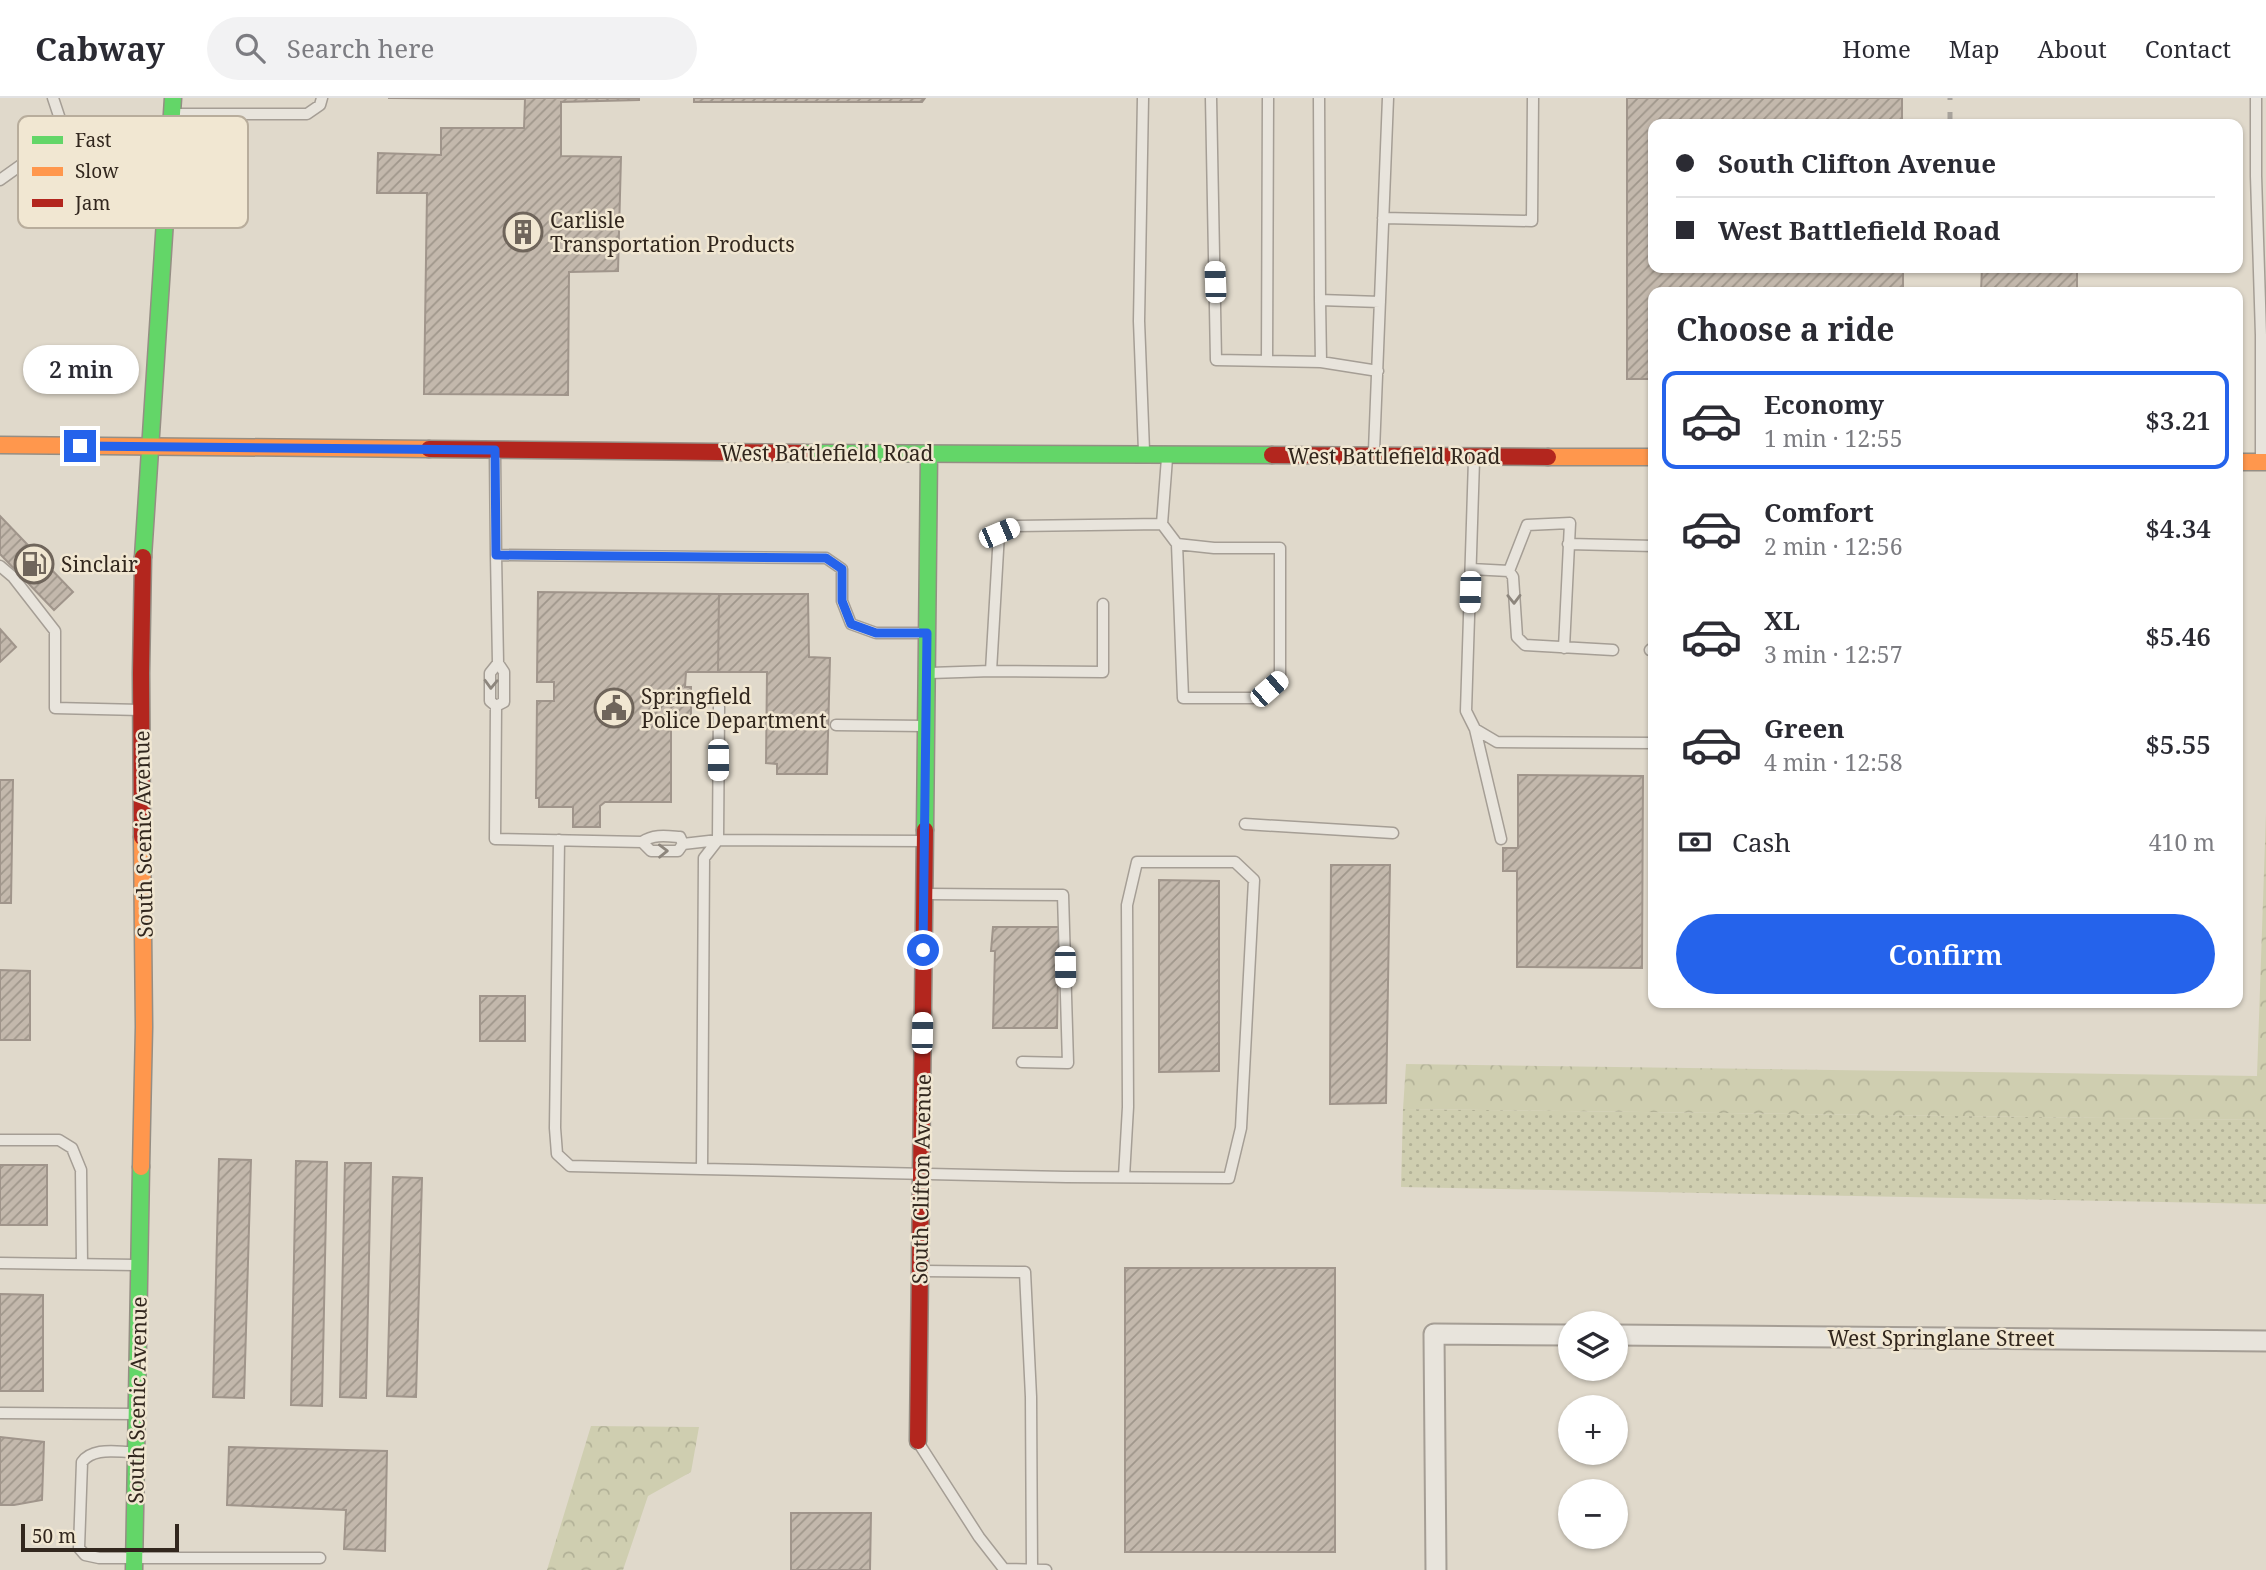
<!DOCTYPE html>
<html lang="en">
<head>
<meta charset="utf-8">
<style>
	body { margin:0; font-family:"Noto Serif",serif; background:#f2f2f3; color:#2b2b33; height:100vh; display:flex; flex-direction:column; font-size:26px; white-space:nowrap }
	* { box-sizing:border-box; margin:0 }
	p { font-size:23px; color:#7c7c81 }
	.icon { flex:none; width:38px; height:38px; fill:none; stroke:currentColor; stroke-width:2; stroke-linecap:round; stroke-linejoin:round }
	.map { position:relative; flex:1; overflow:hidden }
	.details { position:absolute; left:1648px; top:189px; width:595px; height:721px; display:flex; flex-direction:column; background:#fff; border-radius:14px; box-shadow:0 2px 5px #0004 }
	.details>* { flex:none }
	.top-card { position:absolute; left:1648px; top:21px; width:595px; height:154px; border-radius:14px; box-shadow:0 2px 5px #0004; display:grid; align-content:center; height:154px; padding:0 28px; background:#fff }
	.buttons { position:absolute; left:1558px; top:1213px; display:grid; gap:14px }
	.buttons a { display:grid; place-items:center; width:70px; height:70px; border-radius:50%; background:#fff; box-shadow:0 2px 5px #0004; font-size:35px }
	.scale { position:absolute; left:21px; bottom:18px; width:158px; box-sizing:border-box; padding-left:7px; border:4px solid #32271e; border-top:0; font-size:19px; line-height:24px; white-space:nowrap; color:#32271e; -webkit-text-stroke:5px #f1e7d2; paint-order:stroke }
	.end { position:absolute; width:32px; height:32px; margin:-16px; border:9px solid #2563eb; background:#fff; box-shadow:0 0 0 4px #fff }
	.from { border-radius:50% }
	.bubble { position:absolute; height:49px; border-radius:24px; background:#fff; box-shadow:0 2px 5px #0004; font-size:23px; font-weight:600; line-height:49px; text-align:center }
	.car { position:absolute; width:21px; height:42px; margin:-21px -10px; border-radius:9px; box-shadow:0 0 5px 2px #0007; background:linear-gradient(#fff 24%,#345 0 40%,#fff 0 76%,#345 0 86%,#fff 0) }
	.top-card b { display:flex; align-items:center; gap:24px; height:66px; font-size:26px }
	.top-card b+b { border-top:2px solid #e1e1e2 }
	.top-card i { width:18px; height:18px; background:#2b2b33 }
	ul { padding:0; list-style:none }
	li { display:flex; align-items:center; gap:21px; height:98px; margin:0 14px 10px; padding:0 14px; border:4px solid transparent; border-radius:14px }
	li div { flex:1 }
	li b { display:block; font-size:26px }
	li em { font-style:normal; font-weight:600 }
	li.selected { border-color:#2563eb }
	li>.icon { width:63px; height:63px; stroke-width:1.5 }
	h2 { padding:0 28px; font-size:32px; line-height:84px }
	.pay { display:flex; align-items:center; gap:18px; height:77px; padding:0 28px; font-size:26px }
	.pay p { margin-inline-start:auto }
	.primary-button { display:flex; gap:14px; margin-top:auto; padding:14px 28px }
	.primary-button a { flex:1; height:80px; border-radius:42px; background:#2563eb; color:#fff; font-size:28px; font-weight:600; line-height:80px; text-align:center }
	header { display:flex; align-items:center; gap:42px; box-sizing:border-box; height:98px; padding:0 35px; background:#fff; border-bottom:2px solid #e1e1e2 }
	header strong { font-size:33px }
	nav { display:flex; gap:38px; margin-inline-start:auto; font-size:24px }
	.search { width:490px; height:63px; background:#f2f2f3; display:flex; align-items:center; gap:18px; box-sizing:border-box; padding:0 24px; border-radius:38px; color:#7c7c81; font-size:26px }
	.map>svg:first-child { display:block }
	.grass { fill:url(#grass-dots) }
	.forest { fill:url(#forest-crowns) }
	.building { fill:url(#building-hatch); stroke:#a0958b; stroke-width:2 }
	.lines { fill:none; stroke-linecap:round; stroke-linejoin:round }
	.lane-casing { stroke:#a59e95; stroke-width:13 }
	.street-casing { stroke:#a59e95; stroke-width:23 }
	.fast-casing { stroke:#958e84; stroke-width:19 }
	.slow-casing { stroke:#958e84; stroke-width:19 }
	.jam-casing { stroke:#958e84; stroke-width:19 }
	.lane { stroke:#e8e4dc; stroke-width:10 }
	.street { stroke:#e8e4dc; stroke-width:19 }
	.fast { stroke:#63d668; stroke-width:16 }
	.slow { stroke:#ff974d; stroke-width:16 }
	.jam { stroke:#b3261e; stroke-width:16 }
	.rail { stroke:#a8a39c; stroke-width:5; stroke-dasharray:12 12; stroke-linecap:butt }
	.oneway { stroke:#8d867d }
	.route { stroke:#2563eb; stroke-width:9 }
	.labels { text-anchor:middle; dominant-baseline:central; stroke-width:5; stroke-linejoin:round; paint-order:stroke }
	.poi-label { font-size:21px; fill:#32271e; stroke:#f1e7d2; text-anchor:start }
	.street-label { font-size:21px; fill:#32271e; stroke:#f1e7d2 }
	.key { fill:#f1e7d2; stroke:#b8ad9c; stroke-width:2 }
	.key-label { font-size:19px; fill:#32271e }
</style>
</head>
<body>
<header>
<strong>Cabway</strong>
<div class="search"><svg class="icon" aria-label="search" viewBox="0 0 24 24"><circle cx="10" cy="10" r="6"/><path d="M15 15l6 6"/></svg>Search here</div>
<nav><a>Home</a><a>Map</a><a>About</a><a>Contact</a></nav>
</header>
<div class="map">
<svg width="2266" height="1472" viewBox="0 0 2266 1472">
	<defs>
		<pattern id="grass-dots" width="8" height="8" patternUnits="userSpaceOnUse" patternTransform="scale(1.75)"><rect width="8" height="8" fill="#cfceb0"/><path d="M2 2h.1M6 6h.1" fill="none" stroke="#b2b197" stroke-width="1.8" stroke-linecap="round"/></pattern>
		<pattern id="forest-crowns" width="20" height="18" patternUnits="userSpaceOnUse" patternTransform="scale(1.75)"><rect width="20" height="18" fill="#cfceb0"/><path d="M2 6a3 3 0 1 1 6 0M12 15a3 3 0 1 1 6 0" fill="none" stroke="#b2b197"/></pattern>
		<pattern id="building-hatch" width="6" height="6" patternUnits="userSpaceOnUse" patternTransform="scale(1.75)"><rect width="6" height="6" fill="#c3b8ac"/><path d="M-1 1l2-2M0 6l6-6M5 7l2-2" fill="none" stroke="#9f968b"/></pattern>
	</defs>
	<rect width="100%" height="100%" fill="#e0d9cb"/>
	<path class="grass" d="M1403,1011L2266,1022V1106L1401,1089Z"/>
	<path class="forest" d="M2266,715V1022L1403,1011L1406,966L2257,978Z
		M591,1328L699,1329L691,1374L648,1398L623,1472H547Z"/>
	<path class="building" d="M388,0H639V2L561,4V58L621,59L618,173L569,174L568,297L424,296L427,95H377L378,55L441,57V30H524L525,1Z
		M694,0H925L922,4H694Z
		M1627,0H1902V26H1654V170H1903V194H1654V281H1627Z
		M1982,170H2077V194H1981Z
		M0,418L73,494L54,512L0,456Z
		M538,494L719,496L718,574H686L685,589H691V618H671V704H605L600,708V729H573V709H539V700H536L537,603H554V584H537Z
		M719,496H808L809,559L830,560L827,676H777V666L766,665L767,574H718Z
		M0,531L16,549L0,564Z
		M1518,677L1643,678L1642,870L1517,869V773H1503V750H1518Z
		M0,682H13L11,805H0Z
		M1331,767H1390L1386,1005L1330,1006Z
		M1159,782L1219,783V973L1159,974Z
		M993,829H1059L1057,930H993L995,853H991Z
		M0,872L30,873V942H0Z
		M480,898H525V943H480Z
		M219,1061L251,1062L244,1300L213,1299Z
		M296,1063L327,1064L322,1308L291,1307Z
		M345,1065H371L366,1300L340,1299Z
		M0,1067H47V1127H0Z
		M393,1079L422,1080L416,1299L387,1298Z
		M1125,1170H1335V1454H1125Z
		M0,1196L43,1197V1293H0Z
		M0,1339L44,1344L42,1402L14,1407H0Z
		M229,1349L387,1353L385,1453L344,1451L346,1412L227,1407Z
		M791,1415H871L870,1472H791Z"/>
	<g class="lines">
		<defs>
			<path id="lane" d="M53,0L61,24L168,32
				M1143,0L1139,223L1144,353
				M1211,0L1216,262L1321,264L1320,202
				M1319,0L1320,202L1380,204
				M2256,0V78L2261,237V360
				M173,16H307L320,7L322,0
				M0,82L42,52L61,24
				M1383,120L1532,123L1533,0
				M1267,263L1268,0
				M1321,264L1378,273
				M1374,353L1388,0
				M495,356L496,457L826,460L842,471V503L851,526L876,535H925
				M1474,362L1466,613L1475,631L1497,644L1654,645
				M1162,426L1177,446L1214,450H1280V582L1259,600H1183L1177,446
				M1568,446L1654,448
				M496,457L498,565
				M0,468L13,479L55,533V610L141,612
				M1471,471L1509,473L1513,479L1517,539L1525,547L1613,552
				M1509,473L1527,427L1570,425L1564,550
				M1650,552L1654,549
				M991,573L1103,574V506
				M930,575L991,573L999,435L1015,428L1162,426L1167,360
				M496,608L504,604V574L498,565L490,575V603L496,608L495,741L642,744
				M719,609L718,742L924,743
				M836,627L925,628
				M1475,631L1501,741
				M1245,726L1393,735
				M559,742L555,1030L557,1056L570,1068L702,1071
				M718,742L704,760L702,1071L1067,1079L1229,1080L1241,1030L1254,782L1235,764H1137L1127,807L1128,1009L1124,1079
				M683,746L680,739C666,738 654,736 642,744L651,753H678L683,746L718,742
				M928,796L1063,797L1068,965L1022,964
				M0,1042H59L72,1050L81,1072L82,1166
				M0,1165L136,1167
				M924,1173L1025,1174L1031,1299L1032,1472
				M0,1315L136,1316
				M918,1344L979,1439L1004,1471L1046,1472
				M132,1354C116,1354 93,1349 82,1364L79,1450L85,1457L99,1460H320"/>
			<path id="street" d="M1615,1237L2266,1243
				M1436,1472L1434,1236L1570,1237"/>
			<path id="fast" d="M803,355L1272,357
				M143,459L173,0
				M925,732L929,356
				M134,1472L141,1069"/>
			<path id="slow" d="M0,347L429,351
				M1548,359H1654
				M2238,364H2266
				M141,1069L144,929L142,739"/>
			<path id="jam" d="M429,351L803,355
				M1272,357L1548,359
				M142,739L141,575L143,459
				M918,1343L925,732"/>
		</defs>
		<use href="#lane" class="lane-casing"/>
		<use href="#street" class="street-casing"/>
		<use href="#fast" class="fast-casing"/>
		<use href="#slow" class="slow-casing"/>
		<use href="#jam" class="jam-casing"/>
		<use href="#lane" class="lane"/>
		<use href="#street" class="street"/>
		<use href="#fast" class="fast"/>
		<use href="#slow" class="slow"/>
		<use href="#jam" class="jam"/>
		<path class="rail" d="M1950,26V0"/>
	</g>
	<defs><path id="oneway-chevron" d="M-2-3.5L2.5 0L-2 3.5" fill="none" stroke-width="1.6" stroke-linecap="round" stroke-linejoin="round" transform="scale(1.75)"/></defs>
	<g class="oneway">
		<use href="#oneway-chevron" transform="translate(1514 501) rotate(89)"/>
		<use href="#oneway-chevron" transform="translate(491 586) rotate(92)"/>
		<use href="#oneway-chevron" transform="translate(663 753) rotate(-1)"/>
	</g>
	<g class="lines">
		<path class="route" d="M80,348L495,352L496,457L826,460L842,471V503L851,526L876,535H927L923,852"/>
	</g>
	<defs>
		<symbol id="building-ring" viewBox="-11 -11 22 22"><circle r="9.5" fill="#f1e7d2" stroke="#6f655b" stroke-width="1.5"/><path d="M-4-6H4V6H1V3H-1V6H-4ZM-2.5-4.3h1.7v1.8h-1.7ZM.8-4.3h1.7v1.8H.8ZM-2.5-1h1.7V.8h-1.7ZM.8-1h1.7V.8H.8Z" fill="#6f655b"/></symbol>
		<symbol id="fuel-ring" viewBox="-11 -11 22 22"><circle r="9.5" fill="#f1e7d2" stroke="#6f655b" stroke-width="1.5"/><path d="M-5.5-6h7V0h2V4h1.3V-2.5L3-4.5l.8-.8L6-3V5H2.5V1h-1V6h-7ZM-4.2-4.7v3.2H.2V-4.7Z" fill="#6f655b"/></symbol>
		<symbol id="civic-ring" viewBox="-11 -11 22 22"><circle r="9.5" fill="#f1e7d2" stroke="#6f655b" stroke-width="1.5"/><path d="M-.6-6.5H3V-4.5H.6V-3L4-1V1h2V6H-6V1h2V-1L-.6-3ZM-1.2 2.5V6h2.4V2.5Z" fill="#6f655b"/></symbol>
	</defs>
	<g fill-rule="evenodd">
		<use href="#building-ring" x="501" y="112" width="44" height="44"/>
		<use href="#fuel-ring" x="12" y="444" width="44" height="44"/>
		<use href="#civic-ring" x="592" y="588" width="44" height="44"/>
	</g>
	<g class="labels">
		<g class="poi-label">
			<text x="550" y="122">Carlisle<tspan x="550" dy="24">Transportation Products</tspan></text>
			<text x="61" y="466">Sinclair</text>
			<text x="641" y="598">Springfield<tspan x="641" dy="24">Police Department</tspan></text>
		</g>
		<g class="street-label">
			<text x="827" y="355">West Battlefield Road</text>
			<text x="1394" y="358">West Battlefield Road</text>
			<text transform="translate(143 736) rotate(-91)">South Scenic Avenue</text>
			<text transform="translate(921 1081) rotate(-89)">South Clifton Avenue</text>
			<text x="1941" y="1240">West Springlane Street</text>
			<text transform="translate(137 1302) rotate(-89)">South Scenic Avenue</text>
		</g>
	</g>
	<rect x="18" y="18" width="230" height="112" rx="10" class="key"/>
	<rect x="32" y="38" width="31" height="8" fill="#63d668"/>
	<rect x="32" y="69" width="31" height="9" fill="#ff974d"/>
	<rect x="32" y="101" width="31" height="8" fill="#b3261e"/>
	<g class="key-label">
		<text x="75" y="49">Fast</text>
		<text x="75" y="80">Slow</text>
		<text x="75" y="112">Jam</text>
	</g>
</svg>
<div class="buttons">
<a><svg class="icon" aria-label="layers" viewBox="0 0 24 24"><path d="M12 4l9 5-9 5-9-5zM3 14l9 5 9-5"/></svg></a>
<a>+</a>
<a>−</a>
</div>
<div class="scale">50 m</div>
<i class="end from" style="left:923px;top:852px"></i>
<i class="end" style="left:80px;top:348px"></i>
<div class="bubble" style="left:23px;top:247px;width:116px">2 min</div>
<i class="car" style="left:1215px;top:184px;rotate:358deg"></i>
<i class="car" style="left:999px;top:435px;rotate:67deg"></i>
<i class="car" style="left:1470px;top:494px;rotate:182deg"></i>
<i class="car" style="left:1269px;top:591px;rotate:49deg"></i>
<i class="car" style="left:718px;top:662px;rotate:180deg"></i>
<i class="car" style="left:1065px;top:869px;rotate:179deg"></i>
<i class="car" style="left:922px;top:935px;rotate:1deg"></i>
<div class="top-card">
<b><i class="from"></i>South Clifton Avenue</b>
<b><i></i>West Battlefield Road</b>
</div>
<section class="details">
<h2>Choose a ride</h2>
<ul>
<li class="selected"><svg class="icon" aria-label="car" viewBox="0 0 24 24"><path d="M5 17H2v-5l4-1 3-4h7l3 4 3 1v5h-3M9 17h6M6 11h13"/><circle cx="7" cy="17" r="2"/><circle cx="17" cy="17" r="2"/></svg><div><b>Economy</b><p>1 min · 12:55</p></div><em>$3.21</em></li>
<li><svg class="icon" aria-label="car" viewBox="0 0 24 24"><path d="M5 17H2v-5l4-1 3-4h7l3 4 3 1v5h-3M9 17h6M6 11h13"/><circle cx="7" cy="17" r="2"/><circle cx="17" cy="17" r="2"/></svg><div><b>Comfort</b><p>2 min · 12:56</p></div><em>$4.34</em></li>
<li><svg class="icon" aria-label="car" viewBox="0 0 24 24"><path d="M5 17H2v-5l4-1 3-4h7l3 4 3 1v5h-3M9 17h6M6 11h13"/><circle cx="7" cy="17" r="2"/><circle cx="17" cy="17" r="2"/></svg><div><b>XL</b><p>3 min · 12:57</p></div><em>$5.46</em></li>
<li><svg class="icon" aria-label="car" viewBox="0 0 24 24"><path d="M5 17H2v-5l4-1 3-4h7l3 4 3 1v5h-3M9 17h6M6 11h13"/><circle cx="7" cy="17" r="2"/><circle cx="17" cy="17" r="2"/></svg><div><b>Green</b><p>4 min · 12:58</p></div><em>$5.55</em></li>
</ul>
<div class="pay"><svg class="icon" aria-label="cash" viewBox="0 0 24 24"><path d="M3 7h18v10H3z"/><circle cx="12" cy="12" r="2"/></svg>Cash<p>410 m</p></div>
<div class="primary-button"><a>Confirm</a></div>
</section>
</div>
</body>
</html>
